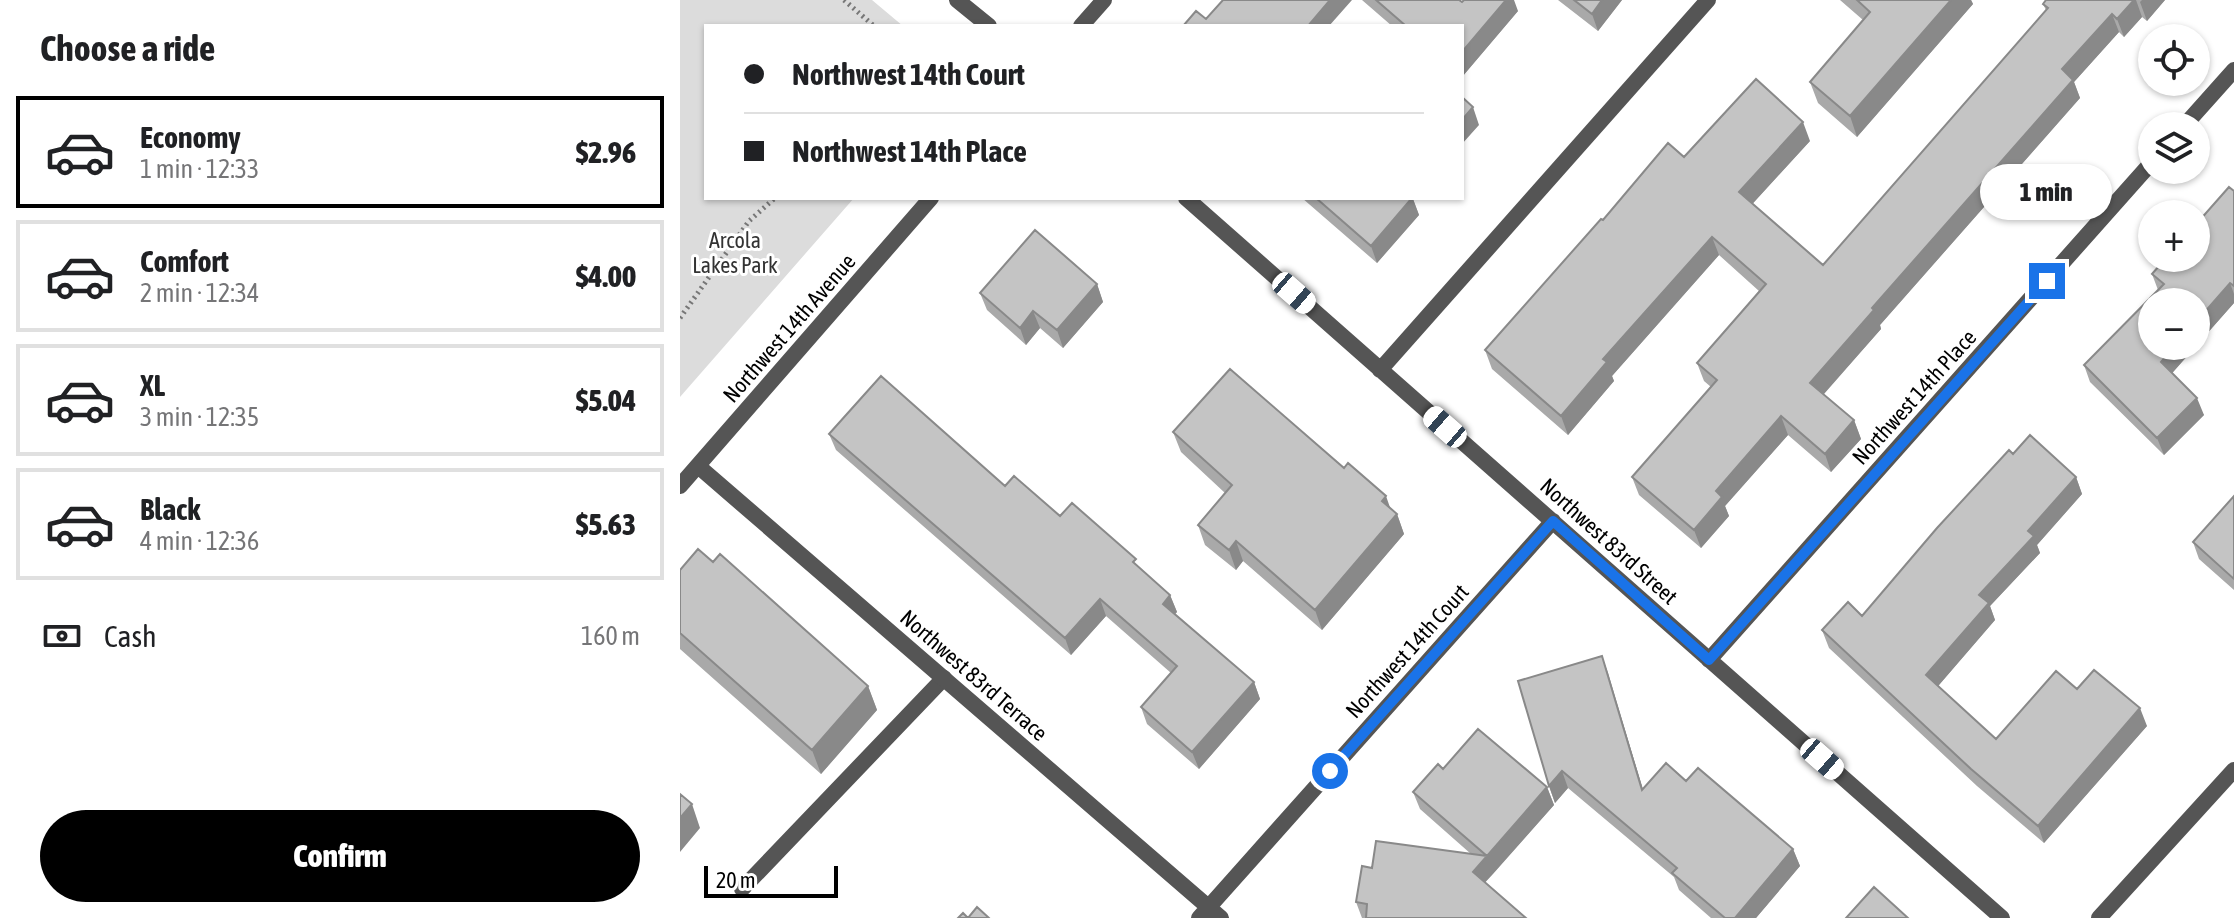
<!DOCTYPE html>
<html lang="en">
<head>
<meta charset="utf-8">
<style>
	body { margin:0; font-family:"Asap Condensed",sans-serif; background:#f2f2f2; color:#202124; height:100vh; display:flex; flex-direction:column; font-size:30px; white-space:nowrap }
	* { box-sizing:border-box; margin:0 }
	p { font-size:26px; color:#757577 }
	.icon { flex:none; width:44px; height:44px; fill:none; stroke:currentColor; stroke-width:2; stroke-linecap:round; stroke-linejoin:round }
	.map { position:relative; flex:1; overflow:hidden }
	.sheet { display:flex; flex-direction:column; background:#fff; width:680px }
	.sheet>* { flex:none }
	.hud { position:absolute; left:24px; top:24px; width:760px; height:176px; border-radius:0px; box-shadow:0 2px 6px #0004; display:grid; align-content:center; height:176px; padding:0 40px; background:#fff }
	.controls { position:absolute; left:1458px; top:24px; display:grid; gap:16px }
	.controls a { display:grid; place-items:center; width:72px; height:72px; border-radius:50%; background:#fff; box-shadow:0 2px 6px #0004; font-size:40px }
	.scale { position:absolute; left:24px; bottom:20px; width:134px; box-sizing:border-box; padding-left:8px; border:4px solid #000; border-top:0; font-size:22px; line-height:28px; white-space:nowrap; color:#000; -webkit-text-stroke:6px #fff; paint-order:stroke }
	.end { position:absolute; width:36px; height:36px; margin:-18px; border:10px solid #1a73e8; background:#fff; box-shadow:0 0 0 4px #fff }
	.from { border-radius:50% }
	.bubble { position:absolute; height:56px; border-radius:28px; background:#fff; box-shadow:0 2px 6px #0004; font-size:26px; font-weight:800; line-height:56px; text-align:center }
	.car { position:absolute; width:24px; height:48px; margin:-24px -12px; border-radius:10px; box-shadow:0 0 6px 2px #0007; background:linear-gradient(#fff 24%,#345 0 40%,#fff 0 76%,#345 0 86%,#fff 0) }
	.hud b { display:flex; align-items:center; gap:28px; height:76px; font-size:30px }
	.hud b+b { border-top:2px solid #e0e0e0 }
	.hud i { width:20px; height:20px; background:#202124 }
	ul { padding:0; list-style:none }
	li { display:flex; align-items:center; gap:24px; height:112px; margin:0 16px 12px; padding:0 24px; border:4px solid #e0e0e0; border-radius:0px }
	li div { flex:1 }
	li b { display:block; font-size:30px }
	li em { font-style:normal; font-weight:800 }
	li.selected { border-color:#000 }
	li>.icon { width:72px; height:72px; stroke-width:1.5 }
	h2 { padding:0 40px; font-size:36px; line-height:96px }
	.pay { display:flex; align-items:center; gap:20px; height:88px; padding:0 40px; font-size:30px }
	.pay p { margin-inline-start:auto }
	.cta { display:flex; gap:16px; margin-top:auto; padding:16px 40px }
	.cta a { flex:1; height:92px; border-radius:48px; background:#000; color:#fff; font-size:32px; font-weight:800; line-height:92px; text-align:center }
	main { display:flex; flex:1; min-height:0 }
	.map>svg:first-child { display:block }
	.green { fill:#dcdcdc }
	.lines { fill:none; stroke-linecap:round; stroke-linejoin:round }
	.path { stroke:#777; stroke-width:5; stroke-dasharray:2 4; stroke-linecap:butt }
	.service { stroke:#555; stroke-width:16 }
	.minor { stroke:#555; stroke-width:16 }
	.wall { fill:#a9a9a9 }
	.shaded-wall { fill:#898989 }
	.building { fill:#c4c4c4; stroke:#898989; stroke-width:2 }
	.route { stroke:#1a73e8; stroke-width:10 }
	.labels { text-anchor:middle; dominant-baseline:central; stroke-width:6; stroke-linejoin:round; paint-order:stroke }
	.park-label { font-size:22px; fill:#333; stroke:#fff }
	.street-label { font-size:22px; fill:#000; stroke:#fff }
</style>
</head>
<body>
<main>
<section class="sheet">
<h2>Choose a ride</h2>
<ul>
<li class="selected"><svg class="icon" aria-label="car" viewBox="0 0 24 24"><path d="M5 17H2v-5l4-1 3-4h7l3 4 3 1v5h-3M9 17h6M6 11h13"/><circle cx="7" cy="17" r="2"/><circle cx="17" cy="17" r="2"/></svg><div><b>Economy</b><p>1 min · 12:33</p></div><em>$2.96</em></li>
<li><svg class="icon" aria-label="car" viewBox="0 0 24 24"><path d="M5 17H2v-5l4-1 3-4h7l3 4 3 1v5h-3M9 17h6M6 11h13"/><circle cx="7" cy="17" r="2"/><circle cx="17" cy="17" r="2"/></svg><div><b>Comfort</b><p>2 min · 12:34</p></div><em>$4.00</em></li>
<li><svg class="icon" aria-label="car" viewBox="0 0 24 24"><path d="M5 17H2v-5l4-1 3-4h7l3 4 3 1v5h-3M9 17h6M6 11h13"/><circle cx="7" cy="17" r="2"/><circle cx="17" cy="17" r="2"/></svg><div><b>XL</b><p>3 min · 12:35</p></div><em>$5.04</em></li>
<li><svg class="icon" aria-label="car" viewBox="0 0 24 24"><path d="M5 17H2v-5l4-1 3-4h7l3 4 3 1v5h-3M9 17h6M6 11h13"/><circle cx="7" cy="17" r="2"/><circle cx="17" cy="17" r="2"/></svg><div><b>Black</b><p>4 min · 12:36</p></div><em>$5.63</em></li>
</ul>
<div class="pay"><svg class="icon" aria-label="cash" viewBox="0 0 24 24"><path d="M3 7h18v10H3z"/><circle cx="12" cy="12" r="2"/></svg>Cash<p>160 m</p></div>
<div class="cta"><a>Confirm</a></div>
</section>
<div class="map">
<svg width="1554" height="918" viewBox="0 0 1554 918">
	<rect width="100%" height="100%" fill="#fff"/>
	<path class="green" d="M0,0H192L223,26H26V198H174L0,397Z"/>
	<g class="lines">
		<path class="path" d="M164,0L194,26
			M0,318L69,221L95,198"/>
		<path class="service" d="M62,889L264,678"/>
		<path class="minor" d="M277,0L309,26
			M401,26L424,0
			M1504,126L1554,70
			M506,198L1322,918
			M700,370L1028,0
			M18,466L541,918
			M0,486L251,198
			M1029,660L1472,162
			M519,918L873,521
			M1419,918L1554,770"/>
	</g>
	<path class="wall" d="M682,0H779L782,2L838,11L782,77V26H712Z
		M878,0H942L918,31Z
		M1160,0H1291L1293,4L1177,137L1138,103L1130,82L1183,20Z
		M1366,0H1485L1467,21L1462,17L1444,37L1439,32L1394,82L1400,98L1200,325L1201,329L1143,394L1174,420L1181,439L1151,472L1108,435L1045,506L1049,516L1021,548L959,495L952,477L1031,387L1024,381L1017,363L1079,291L1039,255L932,376L934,381L888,435L812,369L805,350L923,220L1004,157L1130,141L1072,204L1143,265L1366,10L1363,4Z
		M1554,191V303L1492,373L1524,415L1484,455L1410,382L1404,365L1478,290L1472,274L1519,221Z
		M622,198H734L733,199L739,215L697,263Z
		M417,284L423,302L383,348L360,328L346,345L307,310L300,293Z
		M493,432L711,509L717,514L724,534L642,630L563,561L556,570L525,545L518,525L545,493L501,452Z
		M149,434L325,486L380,516L459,567L490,595L497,612L495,614L574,682L580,699L519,769L467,724L461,707L491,673L426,616L391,655L156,450Z
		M1333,454L1396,477L1402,494L1357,545L1360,553L1310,606L1315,620L1258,686L1316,739L1397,689L1467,726L1364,843L1297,786L1149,648L1142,630L1182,616Z
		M1554,496V590L1519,559L1513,542Z
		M33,562L188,686L197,710L141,774L0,649V570Z
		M922,656L963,789L1006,781L1113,849L1120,866L1076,918H1031L999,890L994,877L888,788L875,803L869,786Z
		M763,769L867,787L874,805L805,882L846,918H682L676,902L692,868L791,854L740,809L733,792Z"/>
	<path class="shaded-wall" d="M650,0H672L649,26H628Z
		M826,0H834L838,11L782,77V52Z
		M922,0H942L918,31L912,14Z
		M1271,0H1291L1293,4L1177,137L1170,116Z
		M1454,0H1456L1462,17L1444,37L1437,19Z
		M1462,0H1485L1467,21L1460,2Z
		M1432,14L1439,32L1394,82L1400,98L1200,325L1201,329L1137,402L1130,383L1192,308L1382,69Z
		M793,107L799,125L782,144V120Z
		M1123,122L1130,141L1066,211L1059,192Z
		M724,198H734L733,199L739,215L697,263L691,246Z
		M1032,237L1039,255L932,376L934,381L888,435L881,416L923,359Z
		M1550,283L1554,294V303L1487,379L1481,362L1495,346H1516V322Z
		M417,284L423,302L383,348L377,330Z
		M353,311L360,328L346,345L340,328Z
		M1517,398L1524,415L1484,455L1477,438Z
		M1101,416L1108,435L1045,506L1049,516L1021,548L1014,530L1036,491Z
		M1174,420L1181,439L1151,472L1145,454Z
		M1396,477L1402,494L1357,545L1360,553L1310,606L1315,620L1253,692L1246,675L1299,595L1348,531Z
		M706,496L713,516L702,501Z
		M717,514L724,534L642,630L635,610Z
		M556,541L563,561L556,570L549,550Z
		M490,595L497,612L489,620L483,604Z
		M420,599L426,616L391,655L385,638Z
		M922,656L928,673L968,807L962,790Z
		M574,682L580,699L519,769L512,752Z
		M188,686L197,710L141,774L132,750Z
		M1460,708L1467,726L1364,843L1358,826Z
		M882,771L888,788L875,803L869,786Z
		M867,787L874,805L813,874L807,856Z
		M12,804L20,828L0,852V818Z
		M1113,849L1120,866L1076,918H1055Z
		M807,856L813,874L799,889L793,872Z"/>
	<path class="building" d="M543,0H650L628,26H503L516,11L526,19Z
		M696,0H779L782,2L784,0H826L782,52V26H726Z
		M894,0H922L912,14Z
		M1177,0H1271L1170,116L1130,82L1190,12Z
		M1366,0H1454L1437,19L1432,14L1382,69L1393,80L1192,308L1194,310L1130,383L1174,420L1145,454L1101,416L1036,491L1042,497L1014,530L952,477L1037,380L1017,363L1086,284L1032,237L923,359L927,362L881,416L805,350L921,219L923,220L988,143L1004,157L1076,79L1123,122L1059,192L1143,265L1368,8L1363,4Z
		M782,97L793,107L782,120Z
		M1549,187L1554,191V286L1550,283L1516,322V302H1472V346H1495L1481,362L1517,398L1477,438L1404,365L1484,284L1472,274L1486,258H1516V218L1519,221Z
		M636,198H732L691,246Z
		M355,230L417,284L377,330L353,311L340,328L300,293Z
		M550,369L664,468L668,463L706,496L702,501L717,514L635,610L556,541L549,550L518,525L552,485L493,432Z
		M201,376L325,486L334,476L380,516L392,503L456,559L453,562L490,595L483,604L574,682L512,752L461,707L497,666L420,599L385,638L149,434Z
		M1350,435L1396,477L1348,531L1354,536L1299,595L1309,603L1246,675L1316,739L1376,671L1397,689L1414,670L1460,708L1358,826L1291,769L1142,630L1168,602L1182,616L1257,528L1329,450L1333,454Z
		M1554,496V579L1513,542Z
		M18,549L33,562L40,554L188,686L132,750L0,633V570Z
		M922,656L962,790L986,763L1006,781L1018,768L1113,849L1055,918H1045L992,873L997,868L882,771L869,786L838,681Z
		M798,729L867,787L807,856L733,792L758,764L763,769Z
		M0,794L12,804L0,818Z
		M696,841L807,856L793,872L846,918H686L687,904L676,902L682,866L692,868Z
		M1194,887L1228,918H1166Z
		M297,907L309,918H278L283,913L288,918Z"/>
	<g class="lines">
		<path class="route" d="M650,771L873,521L1029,660L1367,281"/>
	</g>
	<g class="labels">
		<g class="park-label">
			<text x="55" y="240">Arcola<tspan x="55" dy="25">Lakes Park</tspan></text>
		</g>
		<g class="street-label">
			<text transform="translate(109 328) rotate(-49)">Northwest 14th Avenue</text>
			<text transform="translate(1234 397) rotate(-48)">Northwest 14th Place</text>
			<text transform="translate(929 541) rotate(42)">Northwest 83rd Street</text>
			<text transform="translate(727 651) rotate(-48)">Northwest 14th Court</text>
			<text transform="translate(294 675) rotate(41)">Northwest 83rd Terrace</text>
		</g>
	</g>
</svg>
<div class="controls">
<a><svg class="icon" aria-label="locate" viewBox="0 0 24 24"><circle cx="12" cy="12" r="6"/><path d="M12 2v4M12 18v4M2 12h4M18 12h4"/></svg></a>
<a><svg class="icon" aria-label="layers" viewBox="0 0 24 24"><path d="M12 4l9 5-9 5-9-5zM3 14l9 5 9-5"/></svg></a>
<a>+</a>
<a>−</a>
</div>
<div class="scale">20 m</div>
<i class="end from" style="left:650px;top:771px"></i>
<i class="end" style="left:1367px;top:281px"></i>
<div class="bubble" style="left:1300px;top:164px;width:132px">1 min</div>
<i class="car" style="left:614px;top:293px;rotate:131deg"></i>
<i class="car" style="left:765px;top:427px;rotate:311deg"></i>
<i class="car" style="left:1142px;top:759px;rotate:131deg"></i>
<div class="hud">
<b><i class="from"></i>Northwest 14th Court</b>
<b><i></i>Northwest 14th Place</b>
</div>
</div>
</main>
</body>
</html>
